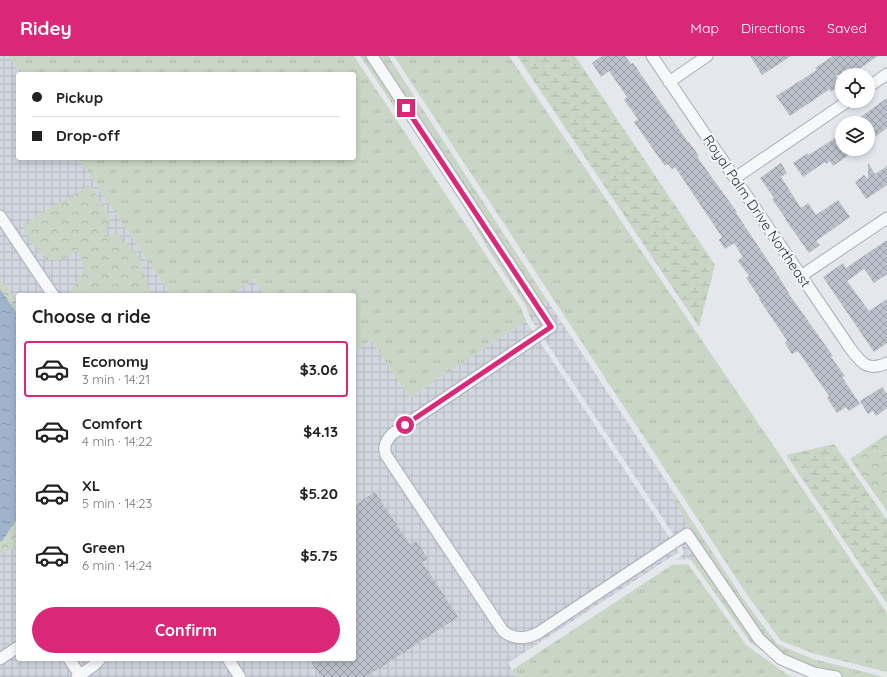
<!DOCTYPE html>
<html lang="en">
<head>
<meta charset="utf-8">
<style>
	body { margin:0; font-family:Quicksand,sans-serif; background:#f6f6f6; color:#222; height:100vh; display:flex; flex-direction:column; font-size:15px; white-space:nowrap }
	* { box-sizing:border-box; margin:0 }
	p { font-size:13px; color:#767676 }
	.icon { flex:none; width:22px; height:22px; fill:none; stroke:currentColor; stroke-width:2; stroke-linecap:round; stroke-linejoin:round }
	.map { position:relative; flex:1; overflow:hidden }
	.drawer { position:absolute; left:16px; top:237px; width:340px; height:368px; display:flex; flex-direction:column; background:#fff; border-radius:4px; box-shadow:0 2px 6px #0003 }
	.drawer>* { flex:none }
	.top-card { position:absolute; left:16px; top:16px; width:340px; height:88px; border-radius:4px; box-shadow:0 2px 6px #0003; display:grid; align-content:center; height:88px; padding:0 16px; background:#fff }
	.tools { position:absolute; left:835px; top:12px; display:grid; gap:8px }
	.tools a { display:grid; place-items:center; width:40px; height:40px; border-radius:50%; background:#fff; box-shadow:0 2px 6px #0003; font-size:20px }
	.end { position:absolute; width:18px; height:18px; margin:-9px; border:5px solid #db2777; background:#fff; box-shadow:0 0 0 2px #fff }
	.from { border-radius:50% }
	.top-card b { display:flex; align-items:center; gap:14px; height:38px; font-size:15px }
	.top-card b+b { border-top:1px solid #e0e0e0 }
	.top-card i { width:10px; height:10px; background:#222 }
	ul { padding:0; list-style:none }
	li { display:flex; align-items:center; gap:12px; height:56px; margin:0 8px 6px; padding:0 8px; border:2px solid transparent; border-radius:4px }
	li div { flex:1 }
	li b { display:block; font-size:15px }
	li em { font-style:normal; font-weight:700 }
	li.active { border-color:#db2777 }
	li>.icon { width:36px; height:36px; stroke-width:1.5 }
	h2 { padding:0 16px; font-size:18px; line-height:48px }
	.action { display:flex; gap:8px; margin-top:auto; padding:8px 16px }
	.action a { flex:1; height:46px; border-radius:24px; background:#db2777; color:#fff; font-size:16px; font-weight:700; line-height:46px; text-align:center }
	header { display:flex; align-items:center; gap:24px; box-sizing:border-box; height:56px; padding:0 20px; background:#db2777; color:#fff }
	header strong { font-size:19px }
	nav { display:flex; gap:22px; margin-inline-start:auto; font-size:14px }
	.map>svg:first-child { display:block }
	.industrial { fill:url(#industrial-grid) }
	.grass { fill:url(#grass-tufts) }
	.forest { fill:url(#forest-crowns) }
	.wetland { fill:url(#wetland-marsh) }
	.water { fill:url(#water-ripples) }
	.building { fill:url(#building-cross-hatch) }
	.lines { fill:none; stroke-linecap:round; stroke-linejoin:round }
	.minor-casing { stroke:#a9aeb7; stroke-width:13 }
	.minor { stroke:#f7f8fa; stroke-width:11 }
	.route { stroke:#db2777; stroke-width:5 }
	.labels { text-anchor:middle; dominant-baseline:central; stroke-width:4; stroke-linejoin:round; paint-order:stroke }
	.street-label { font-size:14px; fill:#2b3445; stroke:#f4f6f9 }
</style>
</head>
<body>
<header>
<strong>Ridey</strong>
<nav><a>Map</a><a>Directions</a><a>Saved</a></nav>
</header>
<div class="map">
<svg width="887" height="621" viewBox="0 0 887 621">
	<defs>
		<pattern id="industrial-grid" width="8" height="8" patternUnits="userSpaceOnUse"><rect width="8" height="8" fill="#d2d6de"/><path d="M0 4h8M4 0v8" fill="none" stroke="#b4b8c0"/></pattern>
		<pattern id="grass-tufts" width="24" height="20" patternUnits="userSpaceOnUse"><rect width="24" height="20" fill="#c9d6c5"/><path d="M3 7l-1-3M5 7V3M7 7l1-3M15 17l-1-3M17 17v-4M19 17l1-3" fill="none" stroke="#adb8ab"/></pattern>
		<pattern id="forest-crowns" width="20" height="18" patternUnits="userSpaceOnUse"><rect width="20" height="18" fill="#c9d6c5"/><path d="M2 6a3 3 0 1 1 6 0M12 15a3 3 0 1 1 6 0" fill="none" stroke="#adb8ab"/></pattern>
		<pattern id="wetland-marsh" width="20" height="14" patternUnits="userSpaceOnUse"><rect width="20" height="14" fill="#c9d6c5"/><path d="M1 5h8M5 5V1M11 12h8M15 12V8" fill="none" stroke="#adb8ab"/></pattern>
		<pattern id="water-ripples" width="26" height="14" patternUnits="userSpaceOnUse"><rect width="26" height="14" fill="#9fb4cc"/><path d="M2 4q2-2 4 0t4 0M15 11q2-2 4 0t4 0" fill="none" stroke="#8293a7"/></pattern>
		<pattern id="building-cross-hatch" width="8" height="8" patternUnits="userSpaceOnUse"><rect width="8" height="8" fill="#bbc0ca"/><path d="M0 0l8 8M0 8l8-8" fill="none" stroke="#989da6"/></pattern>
	</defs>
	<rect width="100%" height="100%" fill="#e4e7ec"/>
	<path class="industrial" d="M0,0H9L21,18H18V102H78L171,239H18V603H354V296L371,284L410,342L526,265L679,496L508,607L516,621H0Z
		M254,223L265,239H232Z
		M547,244L668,428L698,492L691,504L688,503L675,504L683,499L684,496L683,493L530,262L529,259Z"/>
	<path class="grass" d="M9,0H354L521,252L526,265L410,342L371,284L354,296V239H265L254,223L232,239H171L78,102H354V18H21Z
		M360,0H388L547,244L529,259L526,250L488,193L416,67L393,49Z
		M394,0H509L887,557V616L815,598L781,585L746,537Z
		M668,428L741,540L777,588L813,603L884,621H816L791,615L750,586L691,504L698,492Z
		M688,508L746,589L788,619L796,621H516L512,614L672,509Z"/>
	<path class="forest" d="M90,129L110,161L105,181L117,176L140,202L150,239H69L84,212L77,195L62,204H48L31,187L23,168Z
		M0,222L11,237L18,245V259L0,233Z
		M887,378V455L850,403Z
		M17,462H18V493L16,491L0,498V486L2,485Z"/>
	<path class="wetland" d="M517,0H575L715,209L699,271Z
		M834,388L887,464V548L786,399Z"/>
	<path class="water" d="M0,233L18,259V462L2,485L0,486Z"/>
	<path class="building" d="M602,0H625L631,8L633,7L688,86H689L699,100L697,101L737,156L736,157L779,221L791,241L833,300L831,301L845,320L842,321L860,348L849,355L846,351L837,357L827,342L829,340L798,295L792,298L785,287L787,285L786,283L759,243L760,242L746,222L749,220L738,205L743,201L734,187L725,193L719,184L722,181L675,111L672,113L668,108L665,110L634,66L638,63L624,44L627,41L609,15L601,21L592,7Z
		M750,0H791L762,19Z
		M833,0H878L850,19H835L842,28L831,36L830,33L790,60L776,40L817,14L815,12Z
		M887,42V72L868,86V67H852Z
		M838,80L842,85V93H847L850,98L833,110L830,105L826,108L825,106L803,121L793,107L808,97L809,99Z
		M781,107L787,117L781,121L801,152L808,147L816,159L838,144L850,161L816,185L820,189L809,197L785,163H786L772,143L774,142L760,122Z
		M868,107L875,118L887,110V129L866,143L855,126L864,119L868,124Z
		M887,184V218L874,227L864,213L847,225L869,255L887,243V287L874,296L823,221L843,207L846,212Z
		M882,331L887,338V352L876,360L873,355L868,358L860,345Z
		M375,436L410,489L416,485L428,503L422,506L458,561L366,621H321L309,603H354V450Z"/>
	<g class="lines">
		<defs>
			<path id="minor" d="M372,0L551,271L392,378C386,385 383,390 386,399L503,575C514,584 526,583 538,577L687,478L759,583L781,603L814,617L836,621
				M652,0L850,292C861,307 868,316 887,307
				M669,26L707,0
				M868,31L887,18
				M735,122L848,45
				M0,160L53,239
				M801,220L887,162
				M0,603L18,591
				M69,603L80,619
				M228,603L240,621
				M77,621L93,610L100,603"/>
		</defs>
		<use href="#minor" class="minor-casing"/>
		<use href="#minor" class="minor"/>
	</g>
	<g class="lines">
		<path class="route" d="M405,369L551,271L406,52"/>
	</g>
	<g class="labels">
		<g class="street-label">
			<text transform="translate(757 155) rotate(56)">Royal Palm Drive Northeast</text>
		</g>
	</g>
</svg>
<div class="tools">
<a><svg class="icon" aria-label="locate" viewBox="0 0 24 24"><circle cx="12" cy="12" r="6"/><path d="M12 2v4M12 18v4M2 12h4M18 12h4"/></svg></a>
<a><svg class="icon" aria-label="layers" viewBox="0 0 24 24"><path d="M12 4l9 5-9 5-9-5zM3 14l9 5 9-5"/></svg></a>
</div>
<i class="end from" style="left:405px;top:369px"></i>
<i class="end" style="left:406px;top:52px"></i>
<div class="top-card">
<b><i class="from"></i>Pickup</b>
<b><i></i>Drop-off</b>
</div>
<section class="drawer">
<h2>Choose a ride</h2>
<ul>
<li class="active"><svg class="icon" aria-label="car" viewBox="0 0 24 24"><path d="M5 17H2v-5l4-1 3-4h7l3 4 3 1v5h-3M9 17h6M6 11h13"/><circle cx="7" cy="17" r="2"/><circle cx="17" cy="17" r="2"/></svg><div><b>Economy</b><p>3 min · 14:21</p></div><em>$3.06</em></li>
<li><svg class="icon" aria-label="car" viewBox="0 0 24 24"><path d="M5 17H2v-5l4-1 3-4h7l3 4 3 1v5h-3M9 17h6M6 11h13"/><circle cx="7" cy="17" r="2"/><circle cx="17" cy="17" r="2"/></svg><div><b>Comfort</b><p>4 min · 14:22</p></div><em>$4.13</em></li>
<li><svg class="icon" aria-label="car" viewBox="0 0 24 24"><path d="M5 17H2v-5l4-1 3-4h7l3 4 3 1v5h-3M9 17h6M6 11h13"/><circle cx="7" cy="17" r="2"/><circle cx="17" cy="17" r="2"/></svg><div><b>XL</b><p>5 min · 14:23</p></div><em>$5.20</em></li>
<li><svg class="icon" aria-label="car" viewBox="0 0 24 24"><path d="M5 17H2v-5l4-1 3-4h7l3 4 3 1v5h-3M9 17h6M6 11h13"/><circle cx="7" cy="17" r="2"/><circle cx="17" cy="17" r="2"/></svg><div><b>Green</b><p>6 min · 14:24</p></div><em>$5.75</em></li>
</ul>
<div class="action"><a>Confirm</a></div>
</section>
</div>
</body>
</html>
